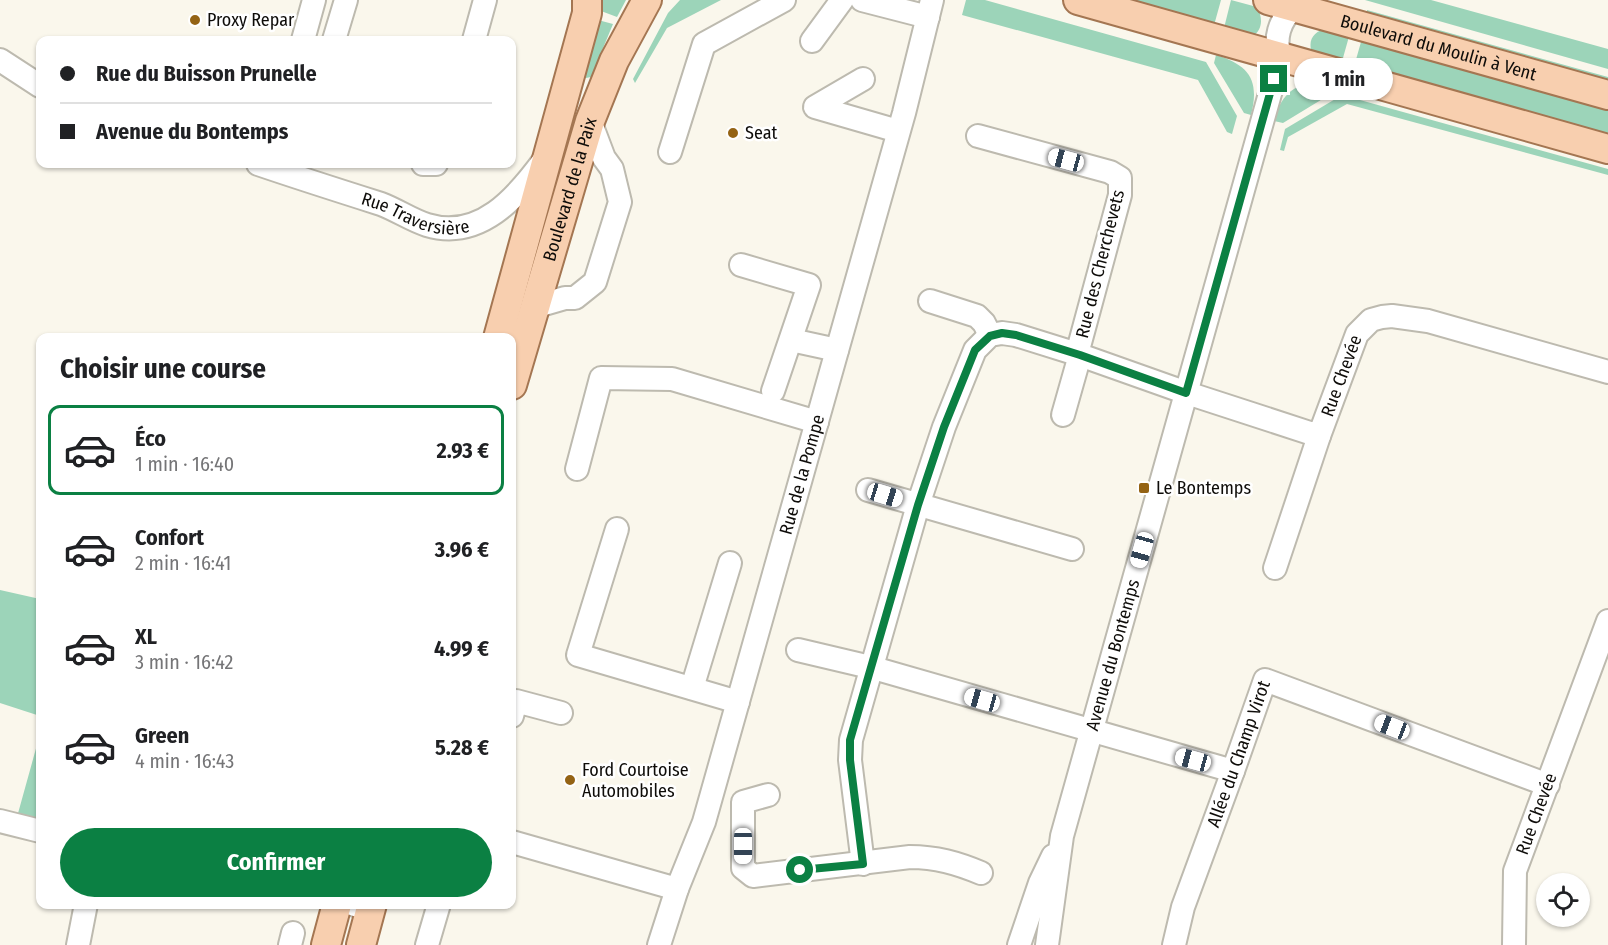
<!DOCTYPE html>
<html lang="fr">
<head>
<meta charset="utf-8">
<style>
	body { margin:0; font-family:"Fira Sans Condensed",sans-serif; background:#f2f2f2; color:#202124; height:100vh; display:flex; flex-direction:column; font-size:22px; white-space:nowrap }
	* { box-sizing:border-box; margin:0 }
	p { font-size:20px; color:#757577 }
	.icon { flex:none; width:33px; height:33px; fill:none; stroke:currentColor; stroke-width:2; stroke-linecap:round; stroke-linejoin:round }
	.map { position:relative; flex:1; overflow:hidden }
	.side { position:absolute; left:36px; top:333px; width:480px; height:576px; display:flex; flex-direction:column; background:#fff; border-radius:12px; box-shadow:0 2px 4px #0004 }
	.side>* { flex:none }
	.hud { position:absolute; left:36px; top:36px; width:480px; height:132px; border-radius:12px; box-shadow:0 2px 4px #0004; display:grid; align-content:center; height:132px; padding:0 24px; background:#fff }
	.controls { position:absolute; left:1536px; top:873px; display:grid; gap:12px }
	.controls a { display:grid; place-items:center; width:54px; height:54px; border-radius:50%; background:#fff; box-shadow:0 2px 4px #0004; font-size:30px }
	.end { position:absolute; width:27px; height:27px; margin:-14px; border:8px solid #0b8043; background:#fff; box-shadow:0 0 0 3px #fff }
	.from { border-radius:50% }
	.bubble { position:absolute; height:42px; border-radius:21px; background:#fff; box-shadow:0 2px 4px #0004; font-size:20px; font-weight:700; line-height:42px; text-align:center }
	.car { position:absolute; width:18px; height:36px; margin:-18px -9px; border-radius:8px; box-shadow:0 0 4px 2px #0007; background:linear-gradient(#fff 24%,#345 0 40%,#fff 0 76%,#345 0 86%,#fff 0) }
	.hud b { display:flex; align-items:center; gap:21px; height:57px; font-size:22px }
	.hud b+b { border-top:2px solid #e0e0e0 }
	.hud i { width:15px; height:15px; background:#202124 }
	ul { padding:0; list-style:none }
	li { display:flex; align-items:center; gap:18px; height:90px; margin:0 12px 9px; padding:0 12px; border:3px solid transparent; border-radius:12px }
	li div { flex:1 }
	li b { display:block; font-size:22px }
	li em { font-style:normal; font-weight:700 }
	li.selected { border-color:#0b8043 }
	li>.icon { width:54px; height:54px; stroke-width:1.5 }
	h2 { padding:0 24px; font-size:27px; line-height:72px }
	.button { display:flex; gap:12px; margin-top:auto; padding:12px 24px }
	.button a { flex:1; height:69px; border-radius:36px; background:#0b8043; color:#fff; font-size:24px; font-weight:700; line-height:69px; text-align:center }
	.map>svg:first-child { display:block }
	.green { fill:#9cd4b9 }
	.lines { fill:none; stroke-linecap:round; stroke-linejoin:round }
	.minor-casing { stroke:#bdbaaf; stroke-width:26 }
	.major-casing { stroke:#a47652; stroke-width:32 }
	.minor { stroke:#fff; stroke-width:22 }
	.major { stroke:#f8cfaf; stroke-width:28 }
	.route { stroke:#0b8043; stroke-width:8 }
	.poi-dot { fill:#946314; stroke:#fff; stroke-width:2 }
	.labels { text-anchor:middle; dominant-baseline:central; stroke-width:5; stroke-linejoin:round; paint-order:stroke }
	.poi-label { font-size:18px; fill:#0e0c09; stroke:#fff; text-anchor:start }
	.street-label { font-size:18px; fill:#0e0c09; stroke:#fff }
</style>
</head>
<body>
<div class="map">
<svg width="1608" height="945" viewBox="0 0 1608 945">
	<rect width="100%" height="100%" fill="#faf7ec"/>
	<path class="green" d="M601,0H626L617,17L601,11Z
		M680,0H721L667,28L635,83L633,79L668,13Z
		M966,0H985L1206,62L1237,116L1232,134L1227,132L1198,80L962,15Z
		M1108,0H1221L1213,29Z
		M1231,0L1257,7C1263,18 1263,30 1252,37L1223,32Z
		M1365,0H1431L1608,49V69Z
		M1367,10L1608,77V81L1367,14Z
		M598,20L613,24L591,77L586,78L584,77Z
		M1327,28L1350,33L1341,65L1312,53C1307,39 1315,31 1327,28Z
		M1363,35L1608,105V140L1353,70Z
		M1216,55C1249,65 1260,80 1251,115L1244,113L1214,63Z
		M1317,83L1335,88L1334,92L1283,123L1274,121C1280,98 1292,83 1317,83Z
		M1342,95L1608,169V175L1347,104L1288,137L1284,151L1280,150L1285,129Z
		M0,590L40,599V716L0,703Z
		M40,734V822L17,817Z"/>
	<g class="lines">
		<defs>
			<g id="minor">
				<path d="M862,0L928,17"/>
				<path d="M303,40L314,0"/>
				<path d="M334,40L346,0"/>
				<path d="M474,40L485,0"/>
				<path d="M812,41L842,0"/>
				<path d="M1280,58C1274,39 1279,20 1294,8"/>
				<path d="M0,60L40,86"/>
				<path d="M863,79L815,107L898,131"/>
				<path id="s1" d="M978,136L1110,172L1120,178V195L1077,354L1187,393L1319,436L1357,334L1371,320L1382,317L1392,316L1428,321L1608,372"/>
				<path d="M670,152L704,44L784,0"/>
				<path id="s2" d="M258,164C299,178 340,191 381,204C397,210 411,220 427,225C480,241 517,197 544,160"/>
				<path d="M423,164H436"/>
				<path d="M741,265L809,285L773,391"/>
				<path d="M930,301L977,316L984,323L990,335"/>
				<path d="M534,307L565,298H575L595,282L620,202L612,169L604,158L590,121"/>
				<path d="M791,340L837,350"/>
				<path d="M1063,415L1080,355"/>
				<path d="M577,469L601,378L672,379L817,422"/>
				<path d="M868,490L1072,549"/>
				<path d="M617,529L578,655L738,702"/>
				<path d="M1275,568L1319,436"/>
				<path d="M798,650L870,667L1233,771"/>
				<path d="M692,688L730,563"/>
				<path d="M512,716L516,701L561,713"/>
				<path d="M768,795L743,802V868L753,876L910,857C936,857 957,863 981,873"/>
				<path d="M0,821L40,831"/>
				<path d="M512,842L677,889"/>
				<path d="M863,864L850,760L851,740L918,505L944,427L975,350L990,335L1002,333L1016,335L1077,354"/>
				<path d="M352,904L371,910"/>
				<path d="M78,945L86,904"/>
				<path d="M290,945L293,933"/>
				<path d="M427,945L439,904"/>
				<path id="s3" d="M659,945L677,889L704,822L904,113L932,0"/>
				<path d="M1019,945L1040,883L1053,856"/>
				<path id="s4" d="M1047,945L1062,836L1280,58"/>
				<path id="s5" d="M1174,945L1183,907L1233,771L1265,680L1548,785"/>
				<path id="s6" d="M1514,945L1515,871L1608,621"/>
			</g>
			<g id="major">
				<path d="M1078,0L1608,149"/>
				<path id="s7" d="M1268,0L1608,95"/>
				<path d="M498,338L587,13V0"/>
				<path id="s8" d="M512,385L590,121L614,61L647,0"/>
				<path d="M326,945L337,904"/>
				<path d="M361,945L372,904"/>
			</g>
		</defs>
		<use href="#minor" class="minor-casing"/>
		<use href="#major" class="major-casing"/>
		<use href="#minor" class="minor"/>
		<use href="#major" class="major"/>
	</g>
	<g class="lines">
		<path class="route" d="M800,870L863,864L850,760V740L918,505L944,427L975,350L990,336L1002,333L1016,335L1080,355L1186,393L1274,79"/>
	</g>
	<g class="poi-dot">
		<circle cx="195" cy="20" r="6"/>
		<circle cx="733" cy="133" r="6"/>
		<rect x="1138" y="482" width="12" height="12" rx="3"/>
		<circle cx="570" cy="780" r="6"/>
	</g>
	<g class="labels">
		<g class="poi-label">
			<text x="207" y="20">Proxy Repar</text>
			<text x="745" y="133">Seat</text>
			<text x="1156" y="488">Le Bontemps</text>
			<text x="582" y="770">Ford Courtoise<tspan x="582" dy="21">Automobiles</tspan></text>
		</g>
		<g class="street-label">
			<text stroke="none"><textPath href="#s7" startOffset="177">Boulevard du Moulin à Vent</textPath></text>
			<text stroke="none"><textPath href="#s8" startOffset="204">Boulevard de la Paix</textPath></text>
			<text stroke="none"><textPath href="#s2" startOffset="166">Rue Traversière</textPath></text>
			<text transform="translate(1100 264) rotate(-76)">Rue des Cherchevets</text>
			<text stroke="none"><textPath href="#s1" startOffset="650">Rue Chevée</textPath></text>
			<text stroke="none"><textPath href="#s3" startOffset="492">Rue de la Pompe</textPath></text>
			<text stroke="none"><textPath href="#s4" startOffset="298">Avenue du Bontemps</textPath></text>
			<text stroke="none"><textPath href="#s5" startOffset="202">Allée du Champ Virot</textPath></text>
			<text stroke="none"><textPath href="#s6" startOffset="135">Rue Chevée</textPath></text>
		</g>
	</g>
</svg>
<div class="controls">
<a><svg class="icon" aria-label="locate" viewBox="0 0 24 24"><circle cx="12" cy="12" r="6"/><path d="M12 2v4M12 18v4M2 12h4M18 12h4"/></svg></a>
</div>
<i class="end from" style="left:800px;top:870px"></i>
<i class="end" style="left:1274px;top:79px"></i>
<div class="bubble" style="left:1294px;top:58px;width:99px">1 min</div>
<i class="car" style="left:1066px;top:160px;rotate:285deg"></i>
<i class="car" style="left:885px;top:495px;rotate:107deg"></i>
<i class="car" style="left:1142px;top:550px;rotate:196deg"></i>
<i class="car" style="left:982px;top:700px;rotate:286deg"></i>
<i class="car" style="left:1392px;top:727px;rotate:291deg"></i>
<i class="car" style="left:1193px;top:760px;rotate:285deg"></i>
<i class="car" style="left:743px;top:846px;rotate:180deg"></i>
<div class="hud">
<b><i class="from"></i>Rue du Buisson Prunelle</b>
<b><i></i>Avenue du Bontemps</b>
</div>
<section class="side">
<h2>Choisir une course</h2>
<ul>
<li class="selected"><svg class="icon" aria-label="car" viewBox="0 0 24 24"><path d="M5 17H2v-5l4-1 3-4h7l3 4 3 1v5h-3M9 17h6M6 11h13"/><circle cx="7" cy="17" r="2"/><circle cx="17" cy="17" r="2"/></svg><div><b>Éco</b><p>1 min · 16:40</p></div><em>2.93 €</em></li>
<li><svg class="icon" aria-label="car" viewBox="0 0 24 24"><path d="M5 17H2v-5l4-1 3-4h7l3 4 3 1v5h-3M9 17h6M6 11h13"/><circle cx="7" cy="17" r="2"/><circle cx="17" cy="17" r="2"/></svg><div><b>Confort</b><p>2 min · 16:41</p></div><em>3.96 €</em></li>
<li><svg class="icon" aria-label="car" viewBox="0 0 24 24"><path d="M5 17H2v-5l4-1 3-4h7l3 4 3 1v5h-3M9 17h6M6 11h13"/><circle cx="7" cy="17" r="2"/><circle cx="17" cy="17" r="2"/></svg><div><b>XL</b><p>3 min · 16:42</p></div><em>4.99 €</em></li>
<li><svg class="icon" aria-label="car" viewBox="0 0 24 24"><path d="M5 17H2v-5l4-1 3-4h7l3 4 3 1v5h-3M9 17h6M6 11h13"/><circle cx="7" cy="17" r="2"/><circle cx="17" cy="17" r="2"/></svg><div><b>Green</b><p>4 min · 16:43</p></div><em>5.28 €</em></li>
</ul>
<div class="button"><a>Confirmer</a></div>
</section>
</div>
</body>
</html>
